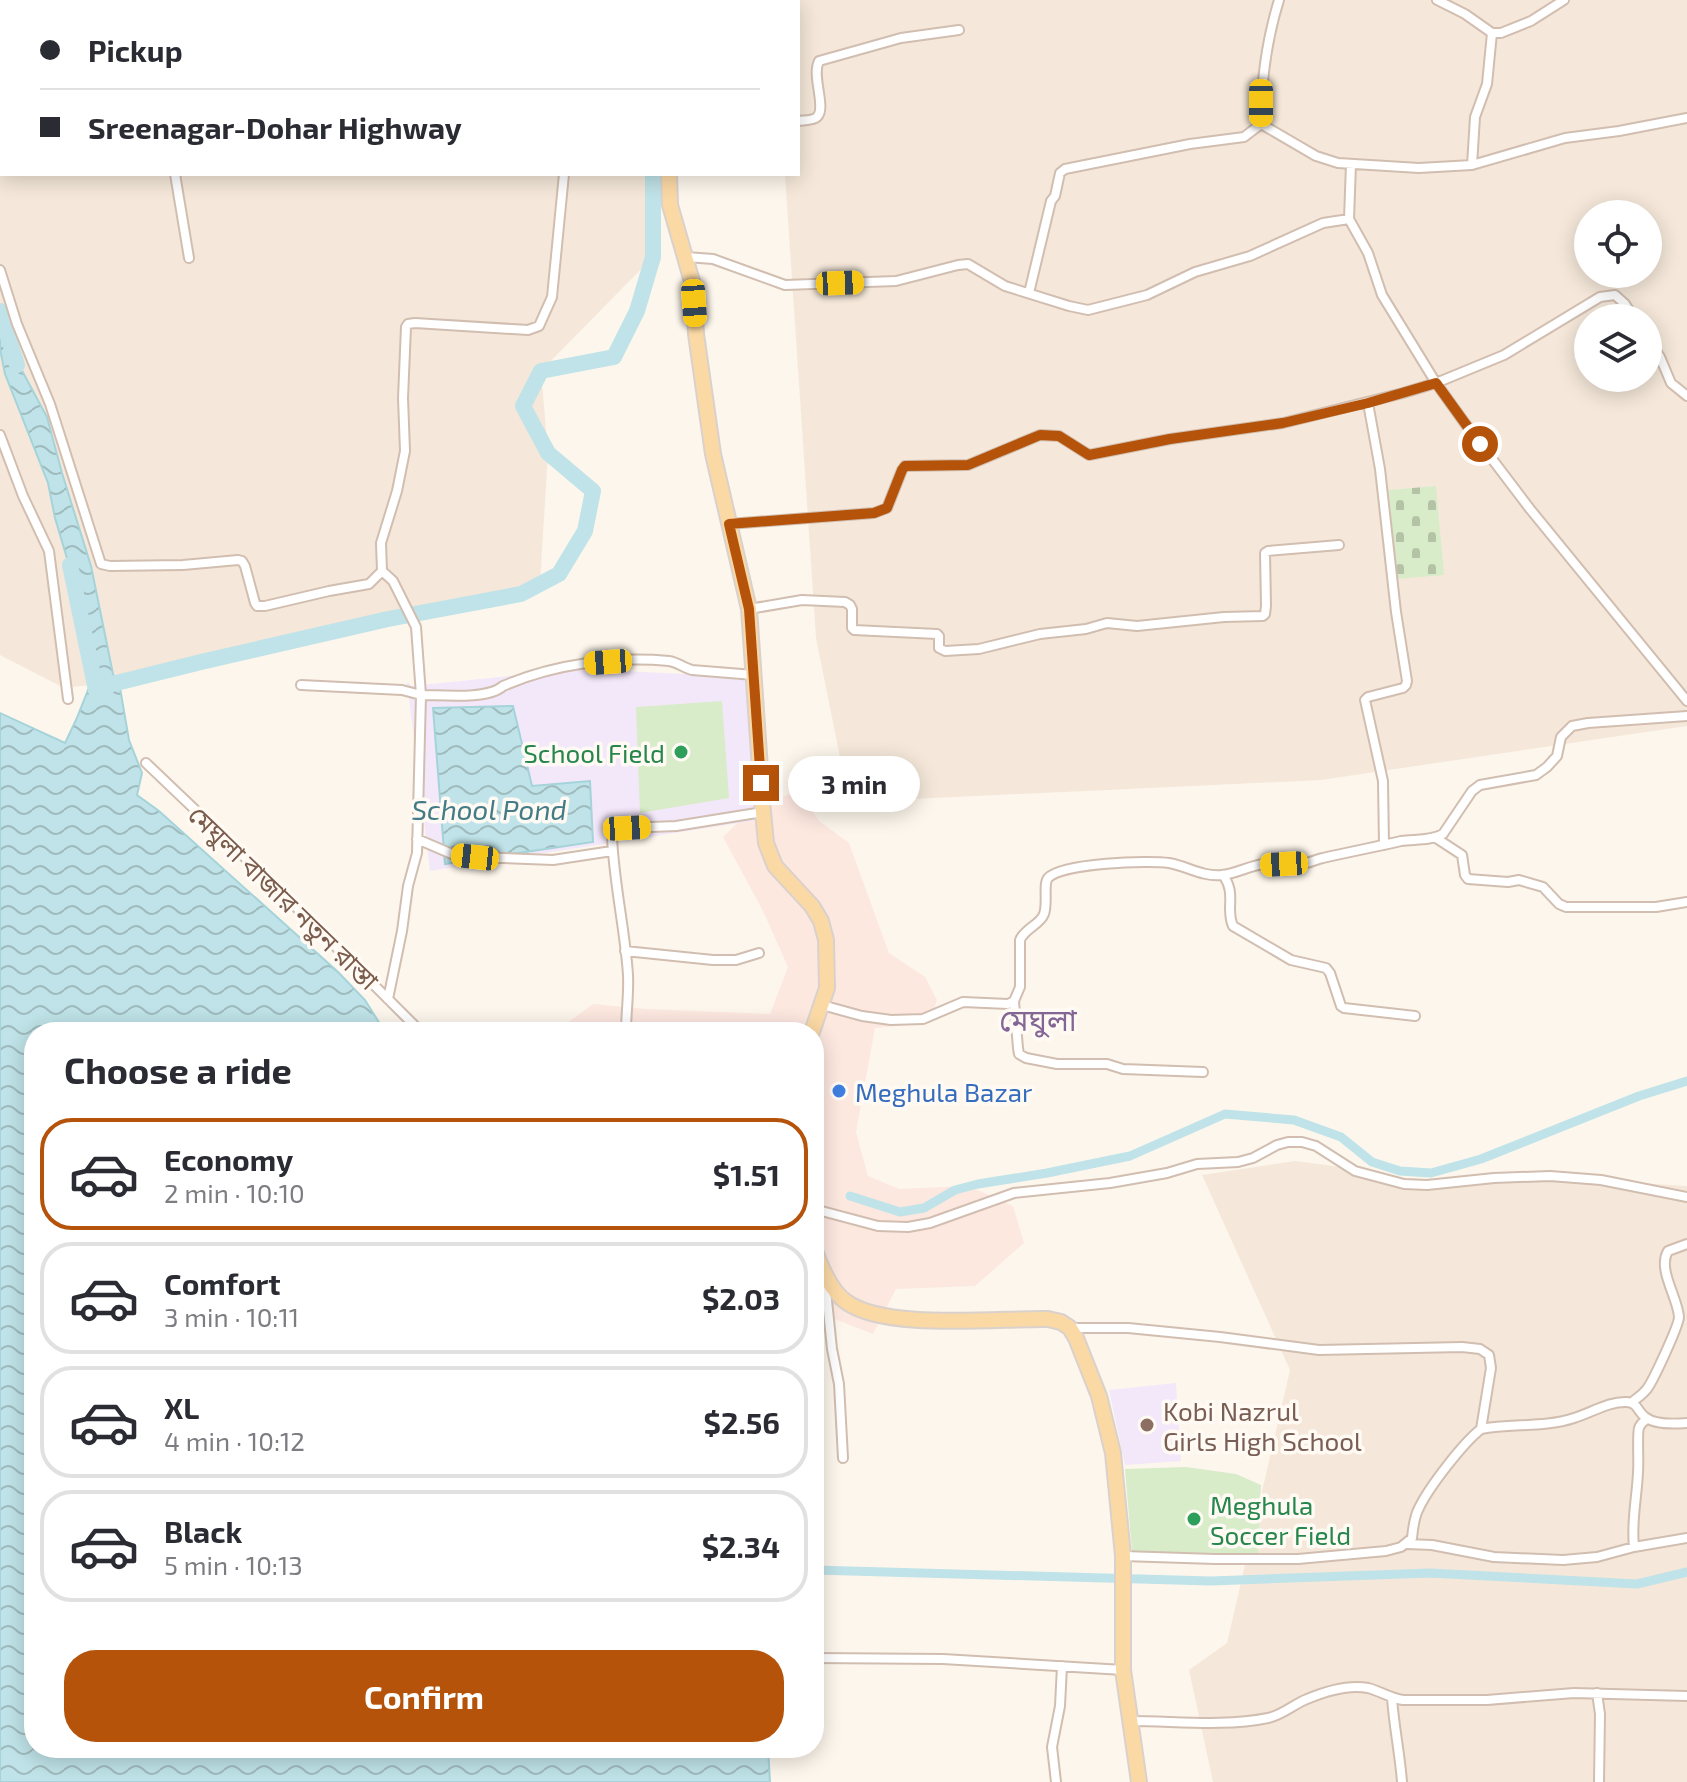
<!DOCTYPE html>
<html lang="en">
<head>
<meta charset="utf-8">
<style>
	body { margin:0; font-family:"Exo 2","Noto Sans Bengali",sans-serif; background:#f7f7f7; color:#2b2b33; height:100vh; display:flex; flex-direction:column; font-size:30px; white-space:nowrap }
	* { box-sizing:border-box; margin:0 }
	p { font-size:26px; color:#7c7c81 }
	.icon { flex:none; width:44px; height:44px; fill:none; stroke:currentColor; stroke-width:2; stroke-linecap:round; stroke-linejoin:round }
	.map { position:relative; flex:1; overflow:hidden }
	.drawer { position:absolute; left:24px; top:1022px; width:800px; height:736px; display:flex; flex-direction:column; background:#fff; border-radius:32px; box-shadow:0 4px 20px #0003 }
	.drawer>* { flex:none }
	.guide { position:absolute; left:0px; top:0px; width:800px; height:176px; box-shadow:0 4px 20px #0003; display:grid; align-content:center; height:176px; padding:0 40px; background:#fff }
	.tools { position:absolute; left:1574px; top:200px; display:grid; gap:16px }
	.tools a { display:grid; place-items:center; width:88px; height:88px; border-radius:50%; background:#fff; box-shadow:0 4px 20px #0003; font-size:40px }
	.end { position:absolute; width:36px; height:36px; margin:-18px; border:10px solid #b45309; background:#fff; box-shadow:0 0 0 4px #fff }
	.from { border-radius:50% }
	.bubble { position:absolute; height:56px; border-radius:28px; background:#fff; box-shadow:0 4px 20px #0003; font-size:26px; font-weight:700; line-height:56px; text-align:center }
	.car { position:absolute; width:24px; height:48px; margin:-24px -12px; border-radius:10px; box-shadow:0 0 6px 2px #0007; background:linear-gradient(#f5c518 24%,#345 0 40%,#f5c518 0 76%,#345 0 86%,#f5c518 0) }
	.guide b { display:flex; align-items:center; gap:28px; height:76px; font-size:30px }
	.guide b+b { border-top:2px solid #e1e1e2 }
	.guide i { width:20px; height:20px; background:#2b2b33 }
	ul { padding:0; list-style:none }
	li { display:flex; align-items:center; gap:24px; height:112px; margin:0 16px 12px; padding:0 24px; border:4px solid #e1e1e2; border-radius:32px }
	li div { flex:1 }
	li b { display:block; font-size:30px }
	li em { font-style:normal; font-weight:700 }
	li.active { border-color:#b45309 }
	li>.icon { width:72px; height:72px; stroke-width:1.5 }
	h2 { padding:0 40px; font-size:36px; line-height:96px }
	.button { display:flex; gap:16px; margin-top:auto; padding:16px 40px }
	.button a { flex:1; height:92px; border-radius:32px; background:#b45309; color:#fff; font-size:32px; font-weight:700; line-height:92px; text-align:center }
	.map>svg:first-child { display:block }
	.residential { fill:#f5e8da; fill-rule:evenodd }
	.commercial { fill:#fde8e0 }
	.education { fill:#f3e8fa }
	.cemetery { fill:url(#cemetery-stones) }
	.pitch { fill:#d8ecc9 }
	.water { fill:url(#water-waves); stroke:#a5d3da; stroke-width:2 }
	.lines { fill:none; stroke-linecap:round; stroke-linejoin:round }
	.canal { stroke:#bfe3e8; stroke-width:9 }
	.river { stroke:#bfe3e8; stroke-width:16 }
	.street-casing { stroke:#d1beb0; stroke-width:12 }
	.primary-casing { stroke:#dad1cd; stroke-width:18 }
	.street { stroke:#fff; stroke-width:8 }
	.primary { stroke:#fbd9a5; stroke-width:14 }
	.route { stroke:#b45309; stroke-width:10 }
	.leisure-dot { fill:#2e9e5b; stroke:#fffaf3; stroke-width:3 }
	.shop-dot { fill:#3f7fe0; stroke:#fffaf3; stroke-width:3 }
	.education-dot { fill:#8d6e63; stroke:#fffaf3; stroke-width:3 }
	.labels { text-anchor:middle; dominant-baseline:central; stroke-width:7; stroke-linejoin:round; paint-order:stroke }
	.leisure-label { font-size:26px; fill:#27864d; stroke:#fffaf3; text-anchor:end }
	.street-label { font-size:26px; fill:#7a5c4d; stroke:#fffaf3 }
	.shop-label { font-size:26px; fill:#366cbe; stroke:#fffaf3; text-anchor:start }
	.education-label { font-size:26px; fill:#785e54; stroke:#fffaf3; text-anchor:start }
	.water-label { font-size:28px; font-style:italic; fill:#437c86; stroke:#fffaf3 }
	.quarter-label { font-size:30px; fill:#846695; stroke:#fffaf3 }
</style>
</head>
<body>
<div class="map">
<svg width="1687" height="1782" viewBox="0 0 1687 1782">
	<defs>
		<pattern id="cemetery-stones" width="16" height="16" patternUnits="userSpaceOnUse" patternTransform="scale(2)"><rect width="16" height="16" fill="#d8ecc9"/><path d="M2 7V4a2 2 0 0 1 4 0v3zM10 15v-3a2 2 0 0 1 4 0v3z" fill="#b4c2a5"/></pattern>
		<pattern id="water-waves" width="16" height="10" patternUnits="userSpaceOnUse" patternTransform="scale(2)"><rect width="16" height="10" fill="#bfe3e8"/><path d="M0 5q4-4 8 0t8 0" fill="none" stroke="#a0bbbe"/></pattern>
	</defs>
	<rect width="100%" height="100%" fill="#fdf6ec"/>
	<path class="residential" d="M0,0H665V2H2V174H657L653,257L541,371L548,453L540,584L125,681L64,688L0,655Z
		M774,0H1687V726L1321,780L849,802L816,638L785,174H798V2H774ZM1588,214H1648V274H1588ZM1588,318H1648V378H1588Z
		M1295,1161L1341,1167L1416,1185L1554,1178L1687,1186V1782H1213L1189,1670L1227,1643L1290,1370L1202,1175Z"/>
	<path class="commercial" d="M798,792L819,821L849,843L889,953L925,977L937,1000L929,1023L875,1028L856,1132L868,1176L899,1189L969,1186L1013,1206L1024,1243L975,1286L896,1289L873,1334L814,1311V1032H555L593,1004L646,1009L770,1014L788,967L763,911L723,837L757,804Z"/>
	<path class="education" d="M580,669L747,677L758,820L430,871L407,682L412,686Z
		M1176,1383L1181,1461L1125,1465L1109,1390Z"/>
	<path class="cemetery" d="M1436,486L1444,575L1396,579L1389,490Z"/>
	<path class="pitch" d="M722,701L729,798L640,813L636,707Z
		M1186,1467L1236,1474L1261,1485L1258,1557L1132,1552L1125,1469Z"/>
	<path class="water" d="M0,311L12,352L47,417L62,473L91,566L113,674L120,688L129,740L142,773L137,795L159,811L338,972L365,1000L385,1032H34V1748H768L770,1782H0V713L65,743L76,720L94,675L91,650L83,623L75,585L55,518L48,483L5,374L0,349Z
		M513,706L532,786L590,781L593,842L445,864L433,708Z"/>
	<g class="lines">
		<path class="canal" d="M850,1196L900,1212L924,1208L955,1190L978,1184L1047,1173L1130,1156L1225,1114L1294,1120L1341,1137L1372,1162L1400,1171L1431,1173L1481,1159L1639,1096L1687,1081
			M814,1570L1211,1581L1430,1573L1637,1584L1687,1572"/>
		<path class="river" d="M648,0V2
			M0,311L17,365
			M70,565L97,695
			M100,687L201,662L388,619L521,594L559,574L585,531L593,491L548,453L523,406L541,371L614,357L637,311L653,257V174"/>
		<defs>
			<path id="street" d="M67,0L68,2
				M150,0L151,2
				M1437,0L1465,14L1492,33H1501L1531,21L1564,0
				M89,2L94,0
				M548,2L549,0
				M798,121C803,120 813,121 817,117C827,108 811,76 819,61L901,38L959,30
				M1261,124L1316,156L1338,163L1419,168L1472,165L1565,138L1619,131L1687,118
				M1472,165L1475,117L1487,84L1492,33
				M175,174L189,258
				M1349,219L1351,164
				M686,257L713,259L785,285L896,281L958,265L968,264L1005,286L1069,306L1088,310L1147,295L1195,272L1250,256L1323,223L1349,219L1368,253L1382,295L1436,383L1464,422L1530,509L1687,701
				M0,270L17,324L50,404L101,564L110,566L183,565L238,560L242,561L245,566L255,603L257,606H265L329,591L369,584L382,571L381,543L397,491L405,451L403,398L406,327L408,324L415,323L528,330L539,326L552,297L564,174
				M1029,293L1051,201L1055,196L1060,173L1065,169L1190,144L1244,137L1261,124C1261,83 1267,39 1279,0
				M1648,339L1660,357L1671,383L1687,396
				M1368,403L1380,469L1396,612L1407,681L1406,685L1403,688L1368,697L1365,700L1383,781L1384,845
				M0,435L23,496L49,551L68,699
				M729,524L874,513L887,508L902,470L905,466L968,465L1040,435L1059,436L1089,455L1170,439L1283,423L1403,393L1436,383L1504,355L1600,297L1615,295L1625,304L1634,318
				M382,571L393,581L416,627L421,695C442,695 488,700 503,686C554,664 614,656 669,661C677,662 684,668 692,670L754,675
				M749,609L802,600L845,602L850,605L852,609V628L854,630L937,634L939,636V648L945,651L979,649L1040,634L1086,629L1107,623L1137,626L1224,617L1263,616L1265,614L1266,606L1265,553L1268,551L1339,545
				M301,685L402,690L421,695L417,853L408,886L402,931L388,999
				M146,763L275,886L421,1032
				M1436,838L1462,855L1465,875L1468,879L1508,882L1519,880L1543,887L1559,904L1566,907H1656L1687,902
				M417,839L452,854L475,857L553,860L612,851
				M1223,875C1237,894 1225,909 1233,926L1291,960L1326,968L1330,973L1341,1006L1344,1008L1415,1016
				M625,951L713,960H736L759,953
				M1014,1001L1018,1048L1019,1054L1026,1058L1057,1064H1107L1123,1069L1203,1072
				M822,1005L862,1016L891,1020L923,1019L963,1002L1008,1004L1014,1001L1020,987V940C1025,928 1040,925 1044,914C1048,904 1043,884 1048,878C1062,863 1149,860 1169,863C1187,866 1202,877 1222,875C1235,874 1249,866 1263,864C1277,863 1292,865 1306,863C1312,862 1317,859 1323,858C1349,852 1375,847 1401,841C1415,839 1430,841 1443,834L1472,791L1480,785L1536,775L1547,767L1557,756L1561,737L1572,726L1588,723L1687,716
				M626,1032C626,1013 629,994 628,975C625,929 614,884 612,837L617,831L627,828L676,826L763,812
				M814,1209L878,1226L908,1227L930,1223L1014,1193L1110,1183L1167,1173L1197,1164L1238,1162L1253,1158L1277,1145L1288,1142H1302L1316,1146L1355,1171L1404,1184L1427,1185L1494,1178L1550,1176L1601,1180L1687,1197
				M825,1281L832,1349L839,1384L843,1458
				M1071,1328H1128L1220,1337L1319,1350L1462,1347L1480,1349L1489,1355L1491,1368L1481,1429
				M1632,1402C1636,1399 1642,1395 1646,1390C1652,1384 1679,1325 1679,1317C1678,1298 1657,1269 1668,1251L1687,1244
				M1407,1544L1432,1545L1494,1557L1563,1560L1597,1557L1634,1547L1687,1538
				M1634,1547C1631,1521 1637,1498 1638,1472C1639,1463 1637,1433 1639,1428C1640,1425 1644,1421 1647,1419
				M1123,1556L1215,1559H1298L1386,1551L1401,1547L1412,1538C1413,1528 1414,1517 1419,1508C1429,1487 1463,1443 1481,1429C1511,1423 1544,1428 1574,1418C1591,1413 1609,1401 1627,1402C1638,1403 1637,1411 1645,1417C1655,1425 1675,1424 1687,1423
				M815,1658L943,1659L1123,1670
				M1597,1693L1600,1714L1599,1782
				M1392,1698C1394,1727 1400,1754 1402,1782
				M1131,1721C1176,1721 1224,1727 1268,1718C1283,1715 1294,1704 1307,1699C1326,1691 1348,1684 1368,1688C1380,1691 1390,1698 1403,1700H1487L1574,1693L1687,1696
				M1056,1782L1052,1747L1060,1706L1062,1666"/>
			<path id="primary" d="M685,2V0
				M669,174L670,205L693,285L696,334L713,454L749,609L763,812L766,843L775,866L812,906L821,921L826,940L827,988L812,1032
				M814,1248C820,1265 830,1290 845,1301C884,1331 997,1318 1048,1319L1061,1322L1070,1328L1076,1338L1099,1396L1113,1453L1123,1556V1670L1139,1782"/>
		</defs>
		<use href="#street" class="street-casing"/>
		<use href="#primary" class="primary-casing"/>
		<use href="#street" class="street"/>
		<use href="#primary" class="primary"/>
	</g>
	<g class="lines">
		<path class="route" d="M761,783L749,609L729,524L874,513L887,508L902,470L905,466L968,465L1040,435L1059,436L1089,455L1170,439L1283,423L1368,403L1436,383L1480,444"/>
	</g>
	<g class="leisure-dot">
		<circle cx="681" cy="752" r="8"/>
		<circle cx="1194" cy="1519" r="8"/>
	</g>
	<circle class="shop-dot" cx="839" cy="1091" r="8"/>
	<circle class="education-dot" cx="1147" cy="1425" r="8"/>
	<g class="labels">
		<g class="leisure-label">
			<text x="665" y="752">School Field</text>
			<text x="1210" y="1504" text-anchor="start">Meghula<tspan x="1210" dy="30">Soccer Field</tspan></text>
		</g>
		<g class="street-label">
			<text transform="translate(284 897) rotate(44)">মেঘুলা বাজার নতুন রাস্তা</text>
		</g>
		<g class="shop-label">
			<text x="855" y="1091">Meghula Bazar</text>
		</g>
		<g class="education-label">
			<text x="1163" y="1410">Kobi Nazrul<tspan x="1163" dy="30">Girls High School</tspan></text>
		</g>
		<g class="water-label">
			<text x="489" y="809">School Pond</text>
		</g>
		<g class="quarter-label">
			<text x="1038" y="1019">মেঘুলা</text>
		</g>
	</g>
</svg>
<div class="tools">
<a><svg class="icon" aria-label="locate" viewBox="0 0 24 24"><circle cx="12" cy="12" r="6"/><path d="M12 2v4M12 18v4M2 12h4M18 12h4"/></svg></a>
<a><svg class="icon" aria-label="layers" viewBox="0 0 24 24"><path d="M12 4l9 5-9 5-9-5zM3 14l9 5 9-5"/></svg></a>
</div>
<i class="end from" style="left:1480px;top:444px"></i>
<i class="end" style="left:761px;top:783px"></i>
<div class="bubble" style="left:788px;top:756px;width:132px">3 min</div>
<i class="car" style="left:1261px;top:103px;rotate:180deg"></i>
<i class="car" style="left:840px;top:283px;rotate:88deg"></i>
<i class="car" style="left:694px;top:303px;rotate:176deg"></i>
<i class="car" style="left:608px;top:662px;rotate:266deg"></i>
<i class="car" style="left:627px;top:828px;rotate:87deg"></i>
<i class="car" style="left:475px;top:857px;rotate:276deg"></i>
<i class="car" style="left:1284px;top:864px;rotate:267deg"></i>
<div class="guide">
<b><i class="from"></i>Pickup</b>
<b><i></i>Sreenagar-Dohar Highway</b>
</div>
<section class="drawer">
<h2>Choose a ride</h2>
<ul>
<li class="active"><svg class="icon" aria-label="car" viewBox="0 0 24 24"><path d="M5 17H2v-5l4-1 3-4h7l3 4 3 1v5h-3M9 17h6M6 11h13"/><circle cx="7" cy="17" r="2"/><circle cx="17" cy="17" r="2"/></svg><div><b>Economy</b><p>2 min · 10:10</p></div><em>$1.51</em></li>
<li><svg class="icon" aria-label="car" viewBox="0 0 24 24"><path d="M5 17H2v-5l4-1 3-4h7l3 4 3 1v5h-3M9 17h6M6 11h13"/><circle cx="7" cy="17" r="2"/><circle cx="17" cy="17" r="2"/></svg><div><b>Comfort</b><p>3 min · 10:11</p></div><em>$2.03</em></li>
<li><svg class="icon" aria-label="car" viewBox="0 0 24 24"><path d="M5 17H2v-5l4-1 3-4h7l3 4 3 1v5h-3M9 17h6M6 11h13"/><circle cx="7" cy="17" r="2"/><circle cx="17" cy="17" r="2"/></svg><div><b>XL</b><p>4 min · 10:12</p></div><em>$2.56</em></li>
<li><svg class="icon" aria-label="car" viewBox="0 0 24 24"><path d="M5 17H2v-5l4-1 3-4h7l3 4 3 1v5h-3M9 17h6M6 11h13"/><circle cx="7" cy="17" r="2"/><circle cx="17" cy="17" r="2"/></svg><div><b>Black</b><p>5 min · 10:13</p></div><em>$2.34</em></li>
</ul>
<div class="button"><a>Confirm</a></div>
</section>
</div>
</body>
</html>
